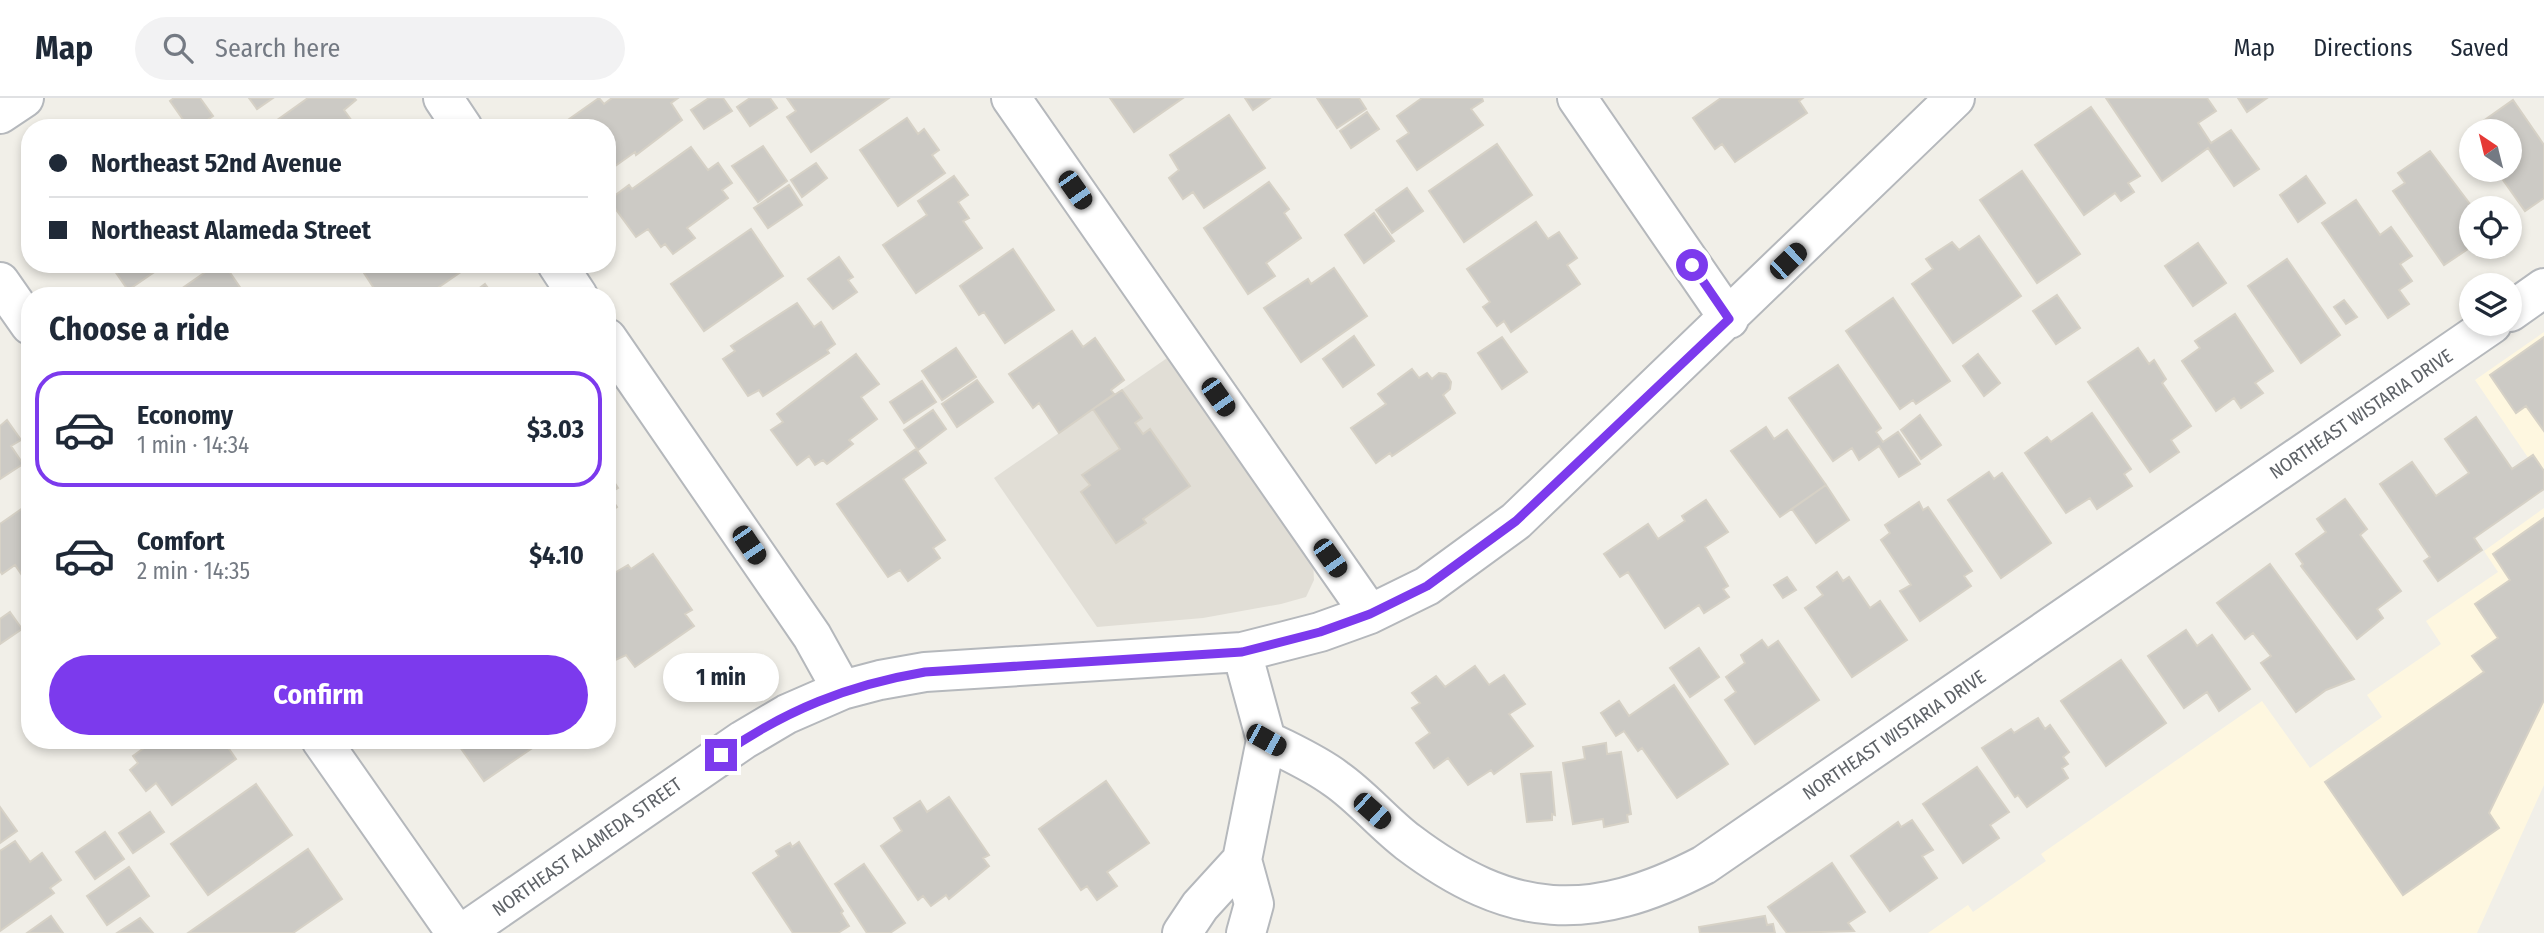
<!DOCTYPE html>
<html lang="en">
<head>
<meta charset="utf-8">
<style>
	body { margin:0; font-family:"Fira Sans Condensed",sans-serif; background:#f2f2f3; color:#1f2937; height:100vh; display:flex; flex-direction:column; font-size:26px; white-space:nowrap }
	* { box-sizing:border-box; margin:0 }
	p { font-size:23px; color:#747a83 }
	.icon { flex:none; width:38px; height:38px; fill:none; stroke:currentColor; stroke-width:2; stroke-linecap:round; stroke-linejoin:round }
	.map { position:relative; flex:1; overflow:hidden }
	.panel { position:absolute; left:21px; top:189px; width:595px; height:462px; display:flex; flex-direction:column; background:#fff; border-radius:28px; box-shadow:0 4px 10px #0003 }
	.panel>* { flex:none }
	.guide { position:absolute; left:21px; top:21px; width:595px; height:154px; border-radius:28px; box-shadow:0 4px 10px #0003; display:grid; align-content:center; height:154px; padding:0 28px; background:#fff }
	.needle { width:46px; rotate:325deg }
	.buttons { position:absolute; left:2459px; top:21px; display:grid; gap:14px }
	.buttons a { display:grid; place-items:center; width:63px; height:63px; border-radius:50%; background:#fff; box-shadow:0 4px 10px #0003; font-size:35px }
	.end { position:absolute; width:32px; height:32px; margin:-16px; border:9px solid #7c3aed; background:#fff; box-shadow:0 0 0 4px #fff }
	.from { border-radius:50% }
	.bubble { position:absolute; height:49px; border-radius:24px; background:#fff; box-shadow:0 4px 10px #0003; font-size:23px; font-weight:700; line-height:49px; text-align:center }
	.car { position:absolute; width:21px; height:42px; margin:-21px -10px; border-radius:9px; box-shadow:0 0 5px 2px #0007; background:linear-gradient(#222 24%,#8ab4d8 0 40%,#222 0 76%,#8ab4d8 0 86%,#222 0) }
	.guide b { display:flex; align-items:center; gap:24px; height:66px; font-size:26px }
	.guide b+b { border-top:2px solid #e0e1e3 }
	.guide i { width:18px; height:18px; background:#1f2937 }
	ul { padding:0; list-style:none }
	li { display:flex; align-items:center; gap:21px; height:116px; margin:0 14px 10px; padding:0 14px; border:4px solid transparent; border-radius:28px }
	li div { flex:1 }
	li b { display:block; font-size:26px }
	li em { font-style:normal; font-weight:700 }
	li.on { border-color:#7c3aed }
	li>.icon { width:63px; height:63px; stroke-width:1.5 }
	h2 { padding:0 28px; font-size:32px; line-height:84px }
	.primary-button { display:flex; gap:14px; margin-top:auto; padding:14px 28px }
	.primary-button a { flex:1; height:80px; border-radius:42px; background:#7c3aed; color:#fff; font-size:28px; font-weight:700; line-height:80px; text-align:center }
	header { display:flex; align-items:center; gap:42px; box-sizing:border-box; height:98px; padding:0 35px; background:#fff; border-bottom:2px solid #e0e1e3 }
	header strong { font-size:33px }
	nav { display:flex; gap:38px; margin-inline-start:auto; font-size:24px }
	.search { width:490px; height:63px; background:#f2f2f3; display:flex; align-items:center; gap:18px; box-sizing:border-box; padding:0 24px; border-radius:38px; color:#747a83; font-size:26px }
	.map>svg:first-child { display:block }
	.commercial { fill:#fef7e0 }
	.education { fill:#e1ded6 }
	.building { fill:#cccac5; stroke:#d6d1c6; stroke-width:2 }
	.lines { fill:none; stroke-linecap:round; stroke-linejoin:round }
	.minor-casing { stroke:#b5b8bc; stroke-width:42 }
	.minor { stroke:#fff; stroke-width:38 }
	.route { stroke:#7c3aed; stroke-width:9 }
	.labels { text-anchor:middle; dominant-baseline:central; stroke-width:7; stroke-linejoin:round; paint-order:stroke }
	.street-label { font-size:19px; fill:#5f6368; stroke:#fff }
</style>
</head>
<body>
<header>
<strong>Map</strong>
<div class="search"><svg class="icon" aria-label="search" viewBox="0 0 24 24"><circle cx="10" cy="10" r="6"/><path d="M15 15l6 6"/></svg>Search here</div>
<nav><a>Map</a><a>Directions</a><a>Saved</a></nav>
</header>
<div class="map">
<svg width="2544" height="835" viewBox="0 0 2544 835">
	<rect width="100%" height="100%" fill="#f1efe8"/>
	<path class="commercial" d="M2544,234V383L2475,282Z
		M2544,410V687L2477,835H1928L1968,807L1973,814L2046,763L2041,756L2262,603L2310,670L2382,619L2367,597L2441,546L2426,523L2498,474L2484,453Z"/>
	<path class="education" d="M1170,258L1313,464L1314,482L1306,499L1281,506L1203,520L1097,529L994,380Z"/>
	<path class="building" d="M174,0H200L213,18L196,30H189L170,3Z
		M249,0H273L257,11Z
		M308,0H354L356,2L344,12L357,30H266Z
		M599,0L604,6L612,0H678L671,5L682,22L636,57L635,54L608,73L607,30H569L565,24Z
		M709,0H723L732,13L704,31L691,12Z
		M750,0H770L777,10L750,28L737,9Z
		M787,0H889L811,54L787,19L796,13Z
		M1110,0H1183L1134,34Z
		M1245,0H1270L1253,12Z
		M1317,0H1359L1366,11L1337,30Z
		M1422,0H1482L1483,3L1471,11L1483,27L1417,72L1397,43L1409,35L1397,18Z
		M1721,0H1803L1799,3L1807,15L1735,64L1722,46L1715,51L1693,20Z
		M2106,0H2207L2216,13L2198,25L2211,45L2231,32L2259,71L2234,88L2208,50L2162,83Z
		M2238,0H2267L2247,14Z
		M2513,2L2544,47V100L2525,113L2496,72H2510V33H2471V36L2469,33Z
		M2091,9L2140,78L2128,85L2134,94L2121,103L2115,95L2084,117L2035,47Z
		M1367,14L1379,31L1351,50L1340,33Z
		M1229,17L1265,70L1204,110L1193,94L1183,101L1169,80L1179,72L1170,57Z
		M907,20L918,36L924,31L939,52L932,57L945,75L898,108L860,52Z
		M1497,46L1532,97L1464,144L1429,93Z
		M763,48L787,83L758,104L732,68Z
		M691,49L708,72L718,65L732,85L722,92L728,100L687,130L695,140L673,156L665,146L661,149L648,131L636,139L609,102L629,87L632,91Z
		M2430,53L2473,110L2471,149L2444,167L2393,93L2405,85L2398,75Z
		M816,65L827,80L802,99L791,82Z
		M2022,73L2080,156L2037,185L1980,102Z
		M954,78L968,97L958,104L969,120L963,123L982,150L916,195L883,147L927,117L918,103Z
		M2306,78L2325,105L2298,124L2280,97Z
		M1269,84L1289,111L1284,115L1301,140L1266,165L1275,178L1248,196L1204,130Z
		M789,87L802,107L768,130L754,110Z
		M1407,90L1423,113L1392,135L1376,112Z
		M2356,102L2380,137L2391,129L2412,158L2400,166L2412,183L2399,192L2409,206L2388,220L2322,125Z
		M1374,115L1394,143L1364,165L1345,137Z
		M1536,124L1548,141L1559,134L1577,160L1567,167L1580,186L1511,234L1504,223L1497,228L1483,209L1490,204L1467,171Z
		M751,131L783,178L704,233L671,186Z
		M1979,138L2021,198L1953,245L1912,186L1933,171L1926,161L1952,144L1959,152Z
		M2198,145L2226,185L2193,208L2165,168Z
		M1013,151L1054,212L1005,245L984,214L979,217L960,188Z
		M839,159L853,179L848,182L857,194L833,211L808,181Z
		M2287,161L2340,237L2301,265L2248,188Z
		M110,166H166L128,192Z
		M217,166H224L246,198H171Z
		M376,166H466L468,169L426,198H379L364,175Z
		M1334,170L1367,218L1301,264L1264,210L1308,181L1311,186Z
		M485,186L494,198H469Z
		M2057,197L2080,230L2056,246L2033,213Z
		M1893,200L1950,283L1916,306L1913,302L1900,311L1846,233Z
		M2344,202L2357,219L2346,226L2334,209Z
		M797,205L814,229L821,224L835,246L827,252L829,255L763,298L759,292L748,298L723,261L735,253L731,248Z
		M2235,216L2273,273L2255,285L2263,295L2241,310L2234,300L2216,313L2182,263L2200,250L2195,243Z
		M1072,233L1083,249L1095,240L1124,282L1111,292L1114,296L1059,335L1039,305L1033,310L1009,276Z
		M1354,238L1374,267L1343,289L1323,261Z
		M1502,239L1527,274L1502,291L1478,255Z
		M2544,239V333L2526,308L2516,315L2490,277Z
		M956,250L976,279L942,302L922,273Z
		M2138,250L2149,266L2154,262L2166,281L2162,285L2191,328L2171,342L2179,354L2150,374L2088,284Z
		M856,256L879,286L861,299L877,321L849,342L853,346L827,366L823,362L815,367L809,358L797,367L771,332L783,324L777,316Z
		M1978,256L2000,285L1984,298L1963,268Z
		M1838,267L1881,330L1876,334L1883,344L1898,334L1920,366L1899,379L1879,348L1859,362L1852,350L1833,363L1789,300Z
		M1412,271L1419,280L1427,275L1432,281L1439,275L1446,276L1451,284L1450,291L1443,297L1455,315L1392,358L1390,355L1376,365L1351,330L1386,306L1378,296Z
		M977,282L993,304L957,329L942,306Z
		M922,283L936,304L904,325L890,304Z
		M1122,292L1142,320L1135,325L1143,336L1150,331L1190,388L1143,421L1146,425L1116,445L1081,394L1090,387L1082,377L1120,351L1093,311Z
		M933,312L946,331L918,352L904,332Z
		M2092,315L2131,371L2124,376L2132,388L2097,411L2090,400L2066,415L2025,355L2047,339L2051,344Z
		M1920,317L1941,347L1921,361L1901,332Z
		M2476,319L2512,371L2533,357L2544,373V391L2474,440L2482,452L2438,483L2424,463L2430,459L2380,386L2412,364L2436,398L2469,375L2445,341Z
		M7,322L21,342L11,348L23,366L0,381V328Z
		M1766,329L1774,341L1787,332L1826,387L1780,419L1731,353Z
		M916,351L926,365L903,381L945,442L933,450L940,460L908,483L900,472L888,479L837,406Z
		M607,373L618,390L608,396L617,409L607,416Z
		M1989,374L1994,381L2002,375L2051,445L2001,480L1948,402Z
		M1826,387L1849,422L1816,445L1792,411Z
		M2345,401L2367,431L2360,437L2401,493L2377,511L2383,520L2357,541L2301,468L2303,466L2296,456L2326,434L2317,421Z
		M1706,402L1728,434L1705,449L1728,488L1723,491L1729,499L1704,515L1699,507L1665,530L1628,474L1620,479L1604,456L1648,426L1658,441L1685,423L1682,418Z
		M1919,404L1923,412L1928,409L1972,473L1964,478L1971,488L1920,523L1900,493L1911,487L1881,442L1890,435L1885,427Z
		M30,405V489L15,467L2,476L0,473V426Z
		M2544,420V602L2489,715L2499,730L2403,797L2325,684L2484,574L2472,558L2498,540L2475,506L2510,482L2493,456Z
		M653,456L692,512L685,516L694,528L635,569L626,557L607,566V486L615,481L613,476L628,467L631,471Z
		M2270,466L2354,581L2326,592L2296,614L2261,565L2271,558L2253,535L2245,541L2217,505Z
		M1837,474L1843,483L1849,479L1870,510L1880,503L1907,542L1852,579L1805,510L1823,497L1817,489Z
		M1787,479L1796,492L1783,500L1774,487Z
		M10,514L22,531L0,546V521Z
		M2186,532L2197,548L2212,537L2250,591L2219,613L2207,594L2184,610L2148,558Z
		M1762,542L1768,550L1778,543L1819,602L1755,646L1725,602L1736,594L1726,579L1745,565L1741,557Z
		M1699,550L1719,579L1690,599L1670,570Z
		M2121,562L2166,625L2106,668L2061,603Z
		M1475,568L1489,587L1504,577L1525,606L1509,616L1533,648L1494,676L1491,672L1468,687L1448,660L1434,670L1416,645L1430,635L1412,610L1420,605L1412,595L1436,578L1445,589Z
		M1674,587L1728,666L1677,700L1642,650L1638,653L1624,633L1616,638L1601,615L1619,603L1629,618Z
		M2038,620L2045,631L2050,627L2069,654L2063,659L2068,666L2062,670L2068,680L2027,709L2018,697L2015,699L1982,650L2011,631L2014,635Z
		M155,642H233L227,648L236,661L172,707L156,685L146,693L130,672L138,665L133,658Z
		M455,642H544L484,683Z
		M1606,645L1607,656L1621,654L1631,716L1627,717L1628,724L1604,729L1603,721L1573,726L1563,665L1585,661L1583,649Z
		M1977,669L2009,714L1990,727L1999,740L1963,765L1923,706Z
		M1551,674L1555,717L1552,716V722L1527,724L1521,676Z
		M1106,683L1149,745L1107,774L1117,788L1097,802L1087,788L1081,792L1039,731Z
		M256,686L292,737L208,797L171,746Z
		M949,699L989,757L983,760L989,768L949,801L946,797L931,808L923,798L918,802L881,748L902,733L894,720L920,703L927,714Z
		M0,709L17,733L0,745Z
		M150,714L164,734L133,755L119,735Z
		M1912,722L1933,752L1922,758L1937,780L1890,813L1851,758L1898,724L1901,729Z
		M105,734L124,761L95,781L76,754Z
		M15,743L30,764L42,755L61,782L50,790L54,795L0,833V753Z
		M799,744L843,813L841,815L849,828L838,835H793L753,775L779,758L776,753L790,745L792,749Z
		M308,751L342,801L293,835H188Z
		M1832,765L1865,814L1848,825L1854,833L1787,835L1768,809Z
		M864,766L905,825L890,835H867L835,786Z
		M129,769L149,798L107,827L87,798Z
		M51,818L63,835H27Z
		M1765,818L1767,827L1773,826L1775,835H1700L1699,829Z
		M140,820L153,835H117Z"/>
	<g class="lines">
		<defs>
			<path id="minor" d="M443,0L463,30
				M1011,0L1370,516
				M1577,0L1729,221
				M0,16L24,0
				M557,166L578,198
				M0,184L30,227
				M2510,214L2544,190
				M607,240L812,538L842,592
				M321,642L456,835
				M1266,642C1289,654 1315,665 1336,681C1362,699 1383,725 1408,744C1511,822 1590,826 1704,767L2492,226
				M1242,762L1254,806L1246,835
				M463,835L743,642L787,616L842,592L880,582L925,574L1242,554L1320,534L1370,516L1427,488L1516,423L1955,0
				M1182,835L1200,808L1242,762L1266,642L1242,554"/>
		</defs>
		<use href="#minor" class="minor-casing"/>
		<use href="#minor" class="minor"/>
	</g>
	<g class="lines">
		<path class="route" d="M721,657C786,612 848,587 925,574L1242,554L1320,534L1370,516L1427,488L1516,423L1729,221L1692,167"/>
	</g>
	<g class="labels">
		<g class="street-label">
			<text transform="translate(2361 316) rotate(-34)">NORTHEAST WISTARIA DRIVE</text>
			<text transform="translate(1894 637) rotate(-34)">NORTHEAST WISTARIA DRIVE</text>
			<text transform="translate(587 749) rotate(-35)">NORTHEAST ALAMEDA STREET</text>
		</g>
	</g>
</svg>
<div class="buttons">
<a><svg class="needle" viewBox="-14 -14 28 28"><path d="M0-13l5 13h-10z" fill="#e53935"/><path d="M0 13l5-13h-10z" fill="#747a83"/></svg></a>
<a><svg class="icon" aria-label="locate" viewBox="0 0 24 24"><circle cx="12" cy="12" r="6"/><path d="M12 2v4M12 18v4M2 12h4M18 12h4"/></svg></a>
<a><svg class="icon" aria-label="layers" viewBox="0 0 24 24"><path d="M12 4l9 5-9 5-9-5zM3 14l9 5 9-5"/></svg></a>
</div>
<i class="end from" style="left:1692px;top:167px"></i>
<i class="end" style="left:721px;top:657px"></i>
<div class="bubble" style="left:663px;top:555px;width:116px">1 min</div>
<i class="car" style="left:1075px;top:92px;rotate:145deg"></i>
<i class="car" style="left:1788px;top:163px;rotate:46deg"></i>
<i class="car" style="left:1218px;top:299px;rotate:145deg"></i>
<i class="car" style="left:749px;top:447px;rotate:146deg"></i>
<i class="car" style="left:1330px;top:460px;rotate:145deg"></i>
<i class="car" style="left:1266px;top:642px;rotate:119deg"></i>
<i class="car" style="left:1372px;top:713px;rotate:132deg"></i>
<div class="guide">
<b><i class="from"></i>Northeast 52nd Avenue</b>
<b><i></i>Northeast Alameda Street</b>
</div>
<section class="panel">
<h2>Choose a ride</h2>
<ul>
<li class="on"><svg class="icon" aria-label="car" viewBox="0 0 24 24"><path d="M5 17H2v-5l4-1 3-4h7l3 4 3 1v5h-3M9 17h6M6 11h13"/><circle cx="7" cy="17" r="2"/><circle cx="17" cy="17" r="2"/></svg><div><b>Economy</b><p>1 min · 14:34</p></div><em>$3.03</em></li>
<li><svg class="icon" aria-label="car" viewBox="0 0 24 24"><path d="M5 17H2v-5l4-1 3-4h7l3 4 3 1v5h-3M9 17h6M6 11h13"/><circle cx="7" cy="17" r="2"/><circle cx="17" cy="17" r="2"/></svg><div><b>Comfort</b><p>2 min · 14:35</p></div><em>$4.10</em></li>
</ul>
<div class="primary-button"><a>Confirm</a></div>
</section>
</div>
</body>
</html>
